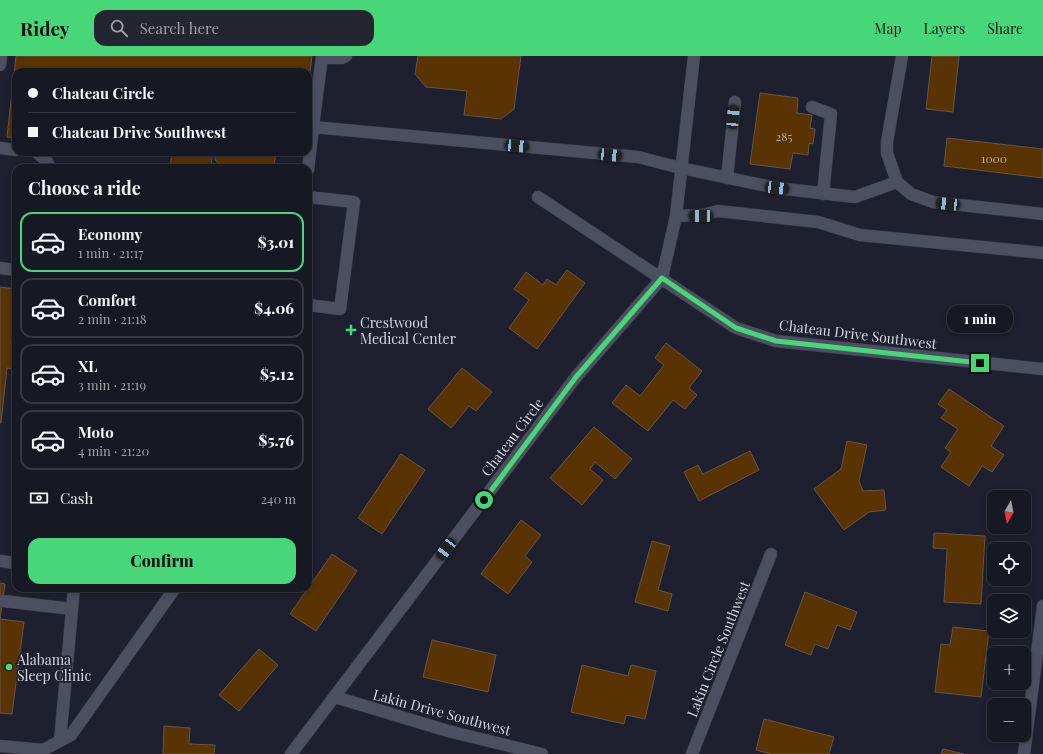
<!DOCTYPE html>
<html lang="en">
<head>
<meta charset="utf-8">
<style>
	body { margin:0; font-family:"Playfair Display",serif; background:#232530; color:#f1f3f6; height:100vh; display:flex; flex-direction:column; font-size:15px; white-space:nowrap }
	* { box-sizing:border-box; margin:0 }
	p { font-size:13px; color:#9ea0a6 }
	.icon { flex:none; width:22px; height:22px; fill:none; stroke:currentColor; stroke-width:2; stroke-linecap:round; stroke-linejoin:round }
	.map { position:relative; flex:1; overflow:hidden }
	.panel { position:absolute; left:12px; top:108px; width:300px; height:428px; display:flex; flex-direction:column; background:#161823; border-radius:12px; box-shadow:0 2px 6px #0003,0 0 0 1px #353741 }
	.panel>* { flex:none }
	.top-card { position:absolute; left:12px; top:12px; width:300px; height:88px; border-radius:12px; box-shadow:0 2px 6px #0003,0 0 0 1px #353741; display:grid; align-content:center; height:88px; padding:0 16px; background:#161823 }
	.needle { width:26px; rotate:190deg }
	.fabs { position:absolute; left:987px; top:434px; display:grid; gap:8px }
	.fabs a { display:grid; place-items:center; width:44px; height:44px; border-radius:8px; background:#161823; box-shadow:0 2px 6px #0003,0 0 0 1px #353741; font-size:20px }
	.end { position:absolute; width:18px; height:18px; margin:-9px; border:5px solid #47d779; background:#111; box-shadow:0 0 0 2px #111 }
	.from { border-radius:50% }
	.bubble { position:absolute; height:28px; border-radius:12px; background:#161823; box-shadow:0 2px 6px #0003,0 0 0 1px #353741; font-size:13px; font-weight:800; line-height:28px; text-align:center }
	.car { position:absolute; width:12px; height:24px; margin:-12px -6px; border-radius:5px; box-shadow:0 0 3px 1px #0007; background:linear-gradient(#222 24%,#8ab4d8 0 40%,#222 0 76%,#8ab4d8 0 86%,#222 0) }
	.top-card b { display:flex; align-items:center; gap:14px; height:38px; font-size:15px }
	.top-card b+b { border-top:1px solid #353741 }
	.top-card i { width:10px; height:10px; background:#f1f3f6 }
	ul { padding:0; list-style:none }
	li { display:flex; align-items:center; gap:12px; height:60px; margin:0 8px 6px; padding:0 8px; border:2px solid #353741; border-radius:12px }
	li div { flex:1 }
	li b { display:block; font-size:15px }
	li em { font-style:normal; font-weight:800 }
	li.selected { border-color:#47d779 }
	li>.icon { width:36px; height:36px; stroke-width:1.5 }
	h2 { padding:0 16px; font-size:18px; line-height:48px }
	.pay { display:flex; align-items:center; gap:10px; height:44px; padding:0 16px; font-size:15px }
	.pay p { margin-inline-start:auto }
	.action { display:flex; gap:8px; margin-top:auto; padding:8px 16px }
	.action a { flex:1; height:46px; border-radius:12px; background:#47d779; color:#111; font-size:16px; font-weight:800; line-height:46px; text-align:center }
	header { display:flex; align-items:center; gap:24px; box-sizing:border-box; height:56px; padding:0 20px; background:#47d779; color:#111 }
	header strong { font-size:19px }
	nav { display:flex; gap:22px; margin-inline-start:auto; font-size:14px }
	.search { width:280px; height:36px; background:#232530; display:flex; align-items:center; gap:10px; box-sizing:border-box; padding:0 14px; border-radius:12px; color:#9ea0a6; font-size:15px }
	.map>svg:first-child { display:block }
	.building { fill:#593301; stroke:#645548 }
	.lines { fill:none; stroke-linecap:round; stroke-linejoin:round }
	.minor-casing { stroke:#393a48; stroke-width:13 }
	.minor { stroke:#4c4f60; stroke-width:12 }
	.route { stroke:#47d779; stroke-width:5 }
	.poi-dot { fill:#47d779; stroke:#1e202f; stroke-width:1.5 }
	.labels { text-anchor:middle; dominant-baseline:central; stroke-width:3.5; stroke-linejoin:round; paint-order:stroke }
	.number-label { font-size:12px; fill:#b7aeaa }
	.poi-label { font-size:14px; fill:#d6d7e2; stroke:#1e202f; text-anchor:start }
	.street-label { font-size:14px; fill:#d6d7e2; stroke:#1e202f }
</style>
</head>
<body>
<header>
<strong>Ridey</strong>
<div class="search"><svg class="icon" aria-label="search" viewBox="0 0 24 24"><circle cx="10" cy="10" r="6"/><path d="M15 15l6 6"/></svg>Search here</div>
<nav><a>Map</a><a>Layers</a><a>Share</a></nav>
</header>
<div class="map">
<svg width="1043" height="698" viewBox="0 0 1043 698">
	<rect width="100%" height="100%" fill="#1e202f"/>
	<path class="building" d="M16,0H312L309,23L308,16H16V82L7,81Z
		M418,0H521L514,53L501,63L464,59L467,35L426,31L415,18Z
		M932,0H959L953,56L926,53Z
		M760,37L798,42L797,57L812,59L810,72L815,73L813,88L809,87L808,99L793,97L790,113L750,108Z
		M947,82L1043,93V122L944,110Z
		M172,96H276L274,110L272,112H224L215,104L216,98L212,101L211,112H170Z
		M567,214L585,227L537,293L509,272L529,244L514,233L526,216L543,229L547,223L556,229Z
		M0,231L16,233L11,287L16,288V296L14,313L7,312L1,367H0Z
		M666,287L702,315L689,332L697,339L685,353L673,344L648,375L612,347L626,329L640,340L664,309L655,302Z
		M462,312L492,336L476,355L469,350L451,372L428,353Z
		M949,333L1004,370L991,390L1004,399L992,416L982,410L969,430L941,411L951,396L945,392L958,373L941,362L947,354L938,348Z
		M594,371L632,403L615,423L595,406L590,413L603,424L582,449L550,422Z
		M847,385L867,389L859,425L863,435L884,434L886,454L869,456L844,474L814,433L841,413Z
		M750,395L759,414L699,445L684,416L698,409L703,418Z
		M401,398L425,414L382,478L358,462Z
		M521,464L541,479L525,500L532,506L508,538L481,518Z
		M934,477L985,480L981,548L944,546L947,493L933,492Z
		M652,485L670,490L658,534L672,538L668,555L635,546Z
		M332,498L357,515L316,575L290,558Z
		M0,527L5,528L0,563L24,566L12,658L0,657Z
		M805,536L857,556L850,574L837,569L828,593L815,588L811,599L785,589Z
		M953,571L989,575L981,641L935,636L941,588L950,589Z
		M432,584L496,599L488,636L423,621Z
		M259,593L278,609L239,655L219,639Z
		M582,609L628,620L631,609L656,615L645,663L626,659L624,668L571,656Z
		M764,663L834,681L829,698H771L756,694Z
		M164,670L190,672L189,688L215,689L214,698H163Z
		M943,693L964,698H941Z"/>
	<g class="lines">
		<defs>
			<path id="minor" d="M902,0L887,86V97L897,126L911,138L933,146L1043,158
				M322,2H342L346,0
				M0,9L1,0
				M812,51L831,58L823,138
				M313,71L322,0
				M0,92L16,94
				M36,96L46,104L50,112
				M308,114L313,71L638,101L681,112L777,132L855,141L897,126
				M727,122L735,46
				M308,141L354,146L340,253L308,249
				M538,141L736,272L776,285L1043,313
				M676,160L701,159L718,155L818,166L860,179L1043,197
				M0,212L16,214
				M0,505L16,507
				M3,545L72,553
				M335,641L448,675L542,698
				M60,685L74,532
				M0,690L43,694L71,679L175,532
				M291,698L576,321L662,222L676,160L694,0
				M692,698L771,498
				M1024,698L1043,550"/>
		</defs>
		<use href="#minor" class="minor-casing"/>
		<use href="#minor" class="minor"/>
	</g>
	<g class="lines">
		<path class="route" d="M484,444L576,321L662,222L736,272L776,285L980,307"/>
	</g>
	<g class="poi-dot">
		<path d="M349 268h4v4h4v4h-4v4h-4v-4h-4v-4h4z"/>
		<circle cx="9" cy="611" r="4"/>
	</g>
	<g class="labels">
		<g class="number-label">
			<text x="784" y="80">285</text>
			<text x="994" y="102">1000</text>
		</g>
		<g class="poi-label">
			<text x="360" y="266">Crestwood<tspan x="360" dy="16">Medical Center</tspan></text>
			<text x="17" y="603">Alabama<tspan x="17" dy="16">Sleep Clinic</tspan></text>
		</g>
		<g class="street-label">
			<text transform="translate(858 278) rotate(7)">Chateau Drive Southwest</text>
			<text transform="translate(512 381) rotate(-53)">Chateau Circle</text>
			<text transform="translate(718 593) rotate(-68)">Lakin Circle Southwest</text>
			<text transform="translate(442 656) rotate(15)">Lakin Drive Southwest</text>
		</g>
	</g>
</svg>
<div class="fabs">
<a><svg class="needle" viewBox="-14 -14 28 28"><path d="M0-13l5 13h-10z" fill="#e53935"/><path d="M0 13l5-13h-10z" fill="#9ea0a6"/></svg></a>
<a><svg class="icon" aria-label="locate" viewBox="0 0 24 24"><circle cx="12" cy="12" r="6"/><path d="M12 2v4M12 18v4M2 12h4M18 12h4"/></svg></a>
<a><svg class="icon" aria-label="layers" viewBox="0 0 24 24"><path d="M12 4l9 5-9 5-9-5zM3 14l9 5 9-5"/></svg></a>
<a>+</a>
<a>−</a>
</div>
<i class="end from" style="left:484px;top:444px"></i>
<i class="end" style="left:980px;top:307px"></i>
<div class="bubble" style="left:947px;top:249px;width:66px">1 min</div>
<i class="car" style="left:733px;top:61px;rotate:5deg"></i>
<i class="car" style="left:517px;top:90px;rotate:95deg"></i>
<i class="car" style="left:610px;top:99px;rotate:96deg"></i>
<i class="car" style="left:777px;top:132px;rotate:97deg"></i>
<i class="car" style="left:948px;top:148px;rotate:276deg"></i>
<i class="car" style="left:701px;top:160px;rotate:270deg"></i>
<i class="car" style="left:446px;top:493px;rotate:217deg"></i>
<div class="top-card">
<b><i class="from"></i>Chateau Circle</b>
<b><i></i>Chateau Drive Southwest</b>
</div>
<section class="panel">
<h2>Choose a ride</h2>
<ul>
<li class="selected"><svg class="icon" aria-label="car" viewBox="0 0 24 24"><path d="M5 17H2v-5l4-1 3-4h7l3 4 3 1v5h-3M9 17h6M6 11h13"/><circle cx="7" cy="17" r="2"/><circle cx="17" cy="17" r="2"/></svg><div><b>Economy</b><p>1 min · 21:17</p></div><em>$3.01</em></li>
<li><svg class="icon" aria-label="car" viewBox="0 0 24 24"><path d="M5 17H2v-5l4-1 3-4h7l3 4 3 1v5h-3M9 17h6M6 11h13"/><circle cx="7" cy="17" r="2"/><circle cx="17" cy="17" r="2"/></svg><div><b>Comfort</b><p>2 min · 21:18</p></div><em>$4.06</em></li>
<li><svg class="icon" aria-label="car" viewBox="0 0 24 24"><path d="M5 17H2v-5l4-1 3-4h7l3 4 3 1v5h-3M9 17h6M6 11h13"/><circle cx="7" cy="17" r="2"/><circle cx="17" cy="17" r="2"/></svg><div><b>XL</b><p>3 min · 21:19</p></div><em>$5.12</em></li>
<li><svg class="icon" aria-label="car" viewBox="0 0 24 24"><path d="M5 17H2v-5l4-1 3-4h7l3 4 3 1v5h-3M9 17h6M6 11h13"/><circle cx="7" cy="17" r="2"/><circle cx="17" cy="17" r="2"/></svg><div><b>Moto</b><p>4 min · 21:20</p></div><em>$5.76</em></li>
</ul>
<div class="pay"><svg class="icon" aria-label="cash" viewBox="0 0 24 24"><path d="M3 7h18v10H3z"/><circle cx="12" cy="12" r="2"/></svg>Cash<p>240 m</p></div>
<div class="action"><a>Confirm</a></div>
</section>
</div>
</body>
</html>
